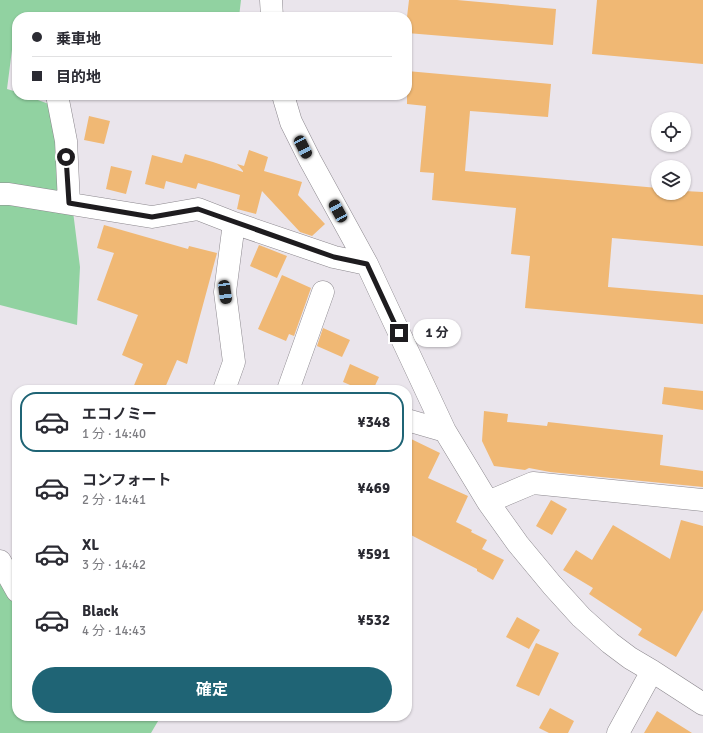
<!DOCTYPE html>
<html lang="ja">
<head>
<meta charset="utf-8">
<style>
	body { margin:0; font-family:Signika,"Noto Sans JP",sans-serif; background:#f7f7f7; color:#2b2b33; height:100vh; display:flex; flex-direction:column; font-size:15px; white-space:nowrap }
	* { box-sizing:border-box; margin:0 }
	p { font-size:13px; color:#7c7c81 }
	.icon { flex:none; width:22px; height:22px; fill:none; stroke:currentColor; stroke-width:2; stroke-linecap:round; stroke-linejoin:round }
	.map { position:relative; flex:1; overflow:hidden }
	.details { position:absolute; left:12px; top:385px; width:400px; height:336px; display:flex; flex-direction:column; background:#fff; border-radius:16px; box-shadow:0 1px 3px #0004 }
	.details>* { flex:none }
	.guide { position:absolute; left:12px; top:12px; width:400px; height:88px; border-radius:16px; box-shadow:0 1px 3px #0004; display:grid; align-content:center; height:88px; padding:0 20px; background:#fff }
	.tools { position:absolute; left:651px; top:112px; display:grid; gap:8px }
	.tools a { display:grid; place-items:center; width:40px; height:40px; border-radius:50%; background:#fff; box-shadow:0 1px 3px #0004; font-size:20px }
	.end { position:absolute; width:18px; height:18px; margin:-9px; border:5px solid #1e1c1f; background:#fff; box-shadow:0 0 0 2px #fff }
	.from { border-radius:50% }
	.bubble { position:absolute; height:28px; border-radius:14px; background:#fff; box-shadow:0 1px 3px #0004; font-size:13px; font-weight:700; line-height:28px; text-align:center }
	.car { position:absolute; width:12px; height:24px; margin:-12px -6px; border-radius:5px; box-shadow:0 0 3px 1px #0007; background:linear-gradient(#222 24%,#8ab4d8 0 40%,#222 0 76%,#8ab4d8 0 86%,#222 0) }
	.guide b { display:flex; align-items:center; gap:14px; height:38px; font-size:15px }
	.guide b+b { border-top:1px solid #e1e1e2 }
	.guide i { width:10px; height:10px; background:#2b2b33 }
	ul { padding:7px 0 0; list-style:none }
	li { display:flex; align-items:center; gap:12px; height:60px; margin:0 8px 6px; padding:0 12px; border:2px solid transparent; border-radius:16px }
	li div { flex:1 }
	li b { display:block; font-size:15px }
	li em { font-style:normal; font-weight:700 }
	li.current { border-color:#1f6475 }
	li>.icon { width:36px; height:36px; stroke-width:1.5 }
	.button { display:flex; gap:8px; margin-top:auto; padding:8px 20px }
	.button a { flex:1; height:46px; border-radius:24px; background:#1f6475; color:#fff; font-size:16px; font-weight:700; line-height:46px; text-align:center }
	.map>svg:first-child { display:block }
	.green { fill:#91d2a1 }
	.building { fill:#f0b874 }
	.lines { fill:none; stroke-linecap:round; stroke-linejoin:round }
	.minor-casing { stroke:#8c888e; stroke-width:23 }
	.minor { stroke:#fff; stroke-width:22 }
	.route { stroke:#1e1c1f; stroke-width:5 }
</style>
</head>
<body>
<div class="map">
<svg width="703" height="733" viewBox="0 0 703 733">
	<rect width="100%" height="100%" fill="#eae5ec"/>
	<path class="green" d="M0,0H241L239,17H17V34H14L7,89L17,92V95H24L60,108L80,267L77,325L0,305Z
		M0,578L17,590V716H161L151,733H0Z"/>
	<path class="building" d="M409,0H457L556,9L553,45L407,33V17Z
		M597,0H703V64L592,54Z
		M407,71L551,84L548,117L470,111L465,171L658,188V193H684V191L703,192V246L612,238L608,287L703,295V324L525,308L530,256L511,254L516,208L432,200L434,173L420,172L426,106L407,104Z
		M89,116L110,121L104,144L84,140Z
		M249,150L268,157L264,171L302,182L298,195L325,224L312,236L300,232L262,191L256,214L237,209L240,195L198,183L196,189L166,181L164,189L145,184L152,155L182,163L185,154L213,162L243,172V171L237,164L244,166Z
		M111,166L132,171L126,194L106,189Z
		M104,225L188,249L189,246L217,253L187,364L177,360L164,390H132L143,364L122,355L138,315L97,300L114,253L97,248Z
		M259,245L287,256L277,278L250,266Z
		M282,275L311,288L294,336L289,334L286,341L258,329Z
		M323,328L350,340L342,357L317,346Z
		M350,364L379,377L373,390H362L343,382Z
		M664,387L703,391V410L662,404Z
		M484,411L508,414L507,422L547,426L548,422L663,435L660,465L703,471V487L550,472L529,468L525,470L494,466L482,441Z
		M407,437L440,453L428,478L468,496L456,522L472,530L471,532L487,540L482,549L504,560L493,580L477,571V569L407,533Z
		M551,500L567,509L552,535L536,526Z
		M681,520L703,526V610L676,657L638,635L642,629L589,594L593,588L563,570L576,550L592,560L613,525L670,559Z
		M517,617L540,630L529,649L506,637Z
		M536,643L559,653L539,696L516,686Z
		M550,708L574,721L568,733H549L539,728Z
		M657,711L692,733H644Z"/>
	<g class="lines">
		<defs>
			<path id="minor" d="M271,0L272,17
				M57,95L66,141L69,203
				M283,95L291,122L310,160L367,264L445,431L488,502L518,544L552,585L581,617L610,643L630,658L652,671L703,704
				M0,194H9L152,217L198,209L234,223L334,257L367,264
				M224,390L234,362L225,292L234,223
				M288,390L323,292
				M407,420L445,431
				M488,502L533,483L703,500
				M0,561L17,591
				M618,733L652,671"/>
		</defs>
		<use href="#minor" class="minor-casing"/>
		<use href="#minor" class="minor"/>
	</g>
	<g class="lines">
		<path class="route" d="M66,157L69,203L152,217L198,209L334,257L367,264L399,333"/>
	</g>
</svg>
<div class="tools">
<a><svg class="icon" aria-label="locate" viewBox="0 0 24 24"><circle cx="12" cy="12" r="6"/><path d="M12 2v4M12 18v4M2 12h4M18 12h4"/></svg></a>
<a><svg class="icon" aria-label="layers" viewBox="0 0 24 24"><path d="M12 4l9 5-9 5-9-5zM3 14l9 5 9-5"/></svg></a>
</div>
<i class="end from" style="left:66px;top:157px"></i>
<i class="end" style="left:399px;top:333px"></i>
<div class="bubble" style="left:413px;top:319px;width:48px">1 分</div>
<i class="car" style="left:303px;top:147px;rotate:153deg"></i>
<i class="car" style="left:338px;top:211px;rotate:331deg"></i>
<i class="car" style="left:225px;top:292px;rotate:172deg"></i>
<div class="guide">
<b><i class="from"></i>乗車地</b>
<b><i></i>目的地</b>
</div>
<section class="details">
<ul>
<li class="current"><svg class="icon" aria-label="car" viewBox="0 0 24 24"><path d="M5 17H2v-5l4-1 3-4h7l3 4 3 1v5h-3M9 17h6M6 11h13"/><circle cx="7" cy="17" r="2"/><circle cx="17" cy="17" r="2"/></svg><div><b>エコノミー</b><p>1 分 · 14:40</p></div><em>¥348</em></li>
<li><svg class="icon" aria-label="car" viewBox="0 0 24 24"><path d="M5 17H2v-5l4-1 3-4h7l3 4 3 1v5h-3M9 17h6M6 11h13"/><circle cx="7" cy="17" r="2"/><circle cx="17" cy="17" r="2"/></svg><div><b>コンフォート</b><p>2 分 · 14:41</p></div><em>¥469</em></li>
<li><svg class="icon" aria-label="car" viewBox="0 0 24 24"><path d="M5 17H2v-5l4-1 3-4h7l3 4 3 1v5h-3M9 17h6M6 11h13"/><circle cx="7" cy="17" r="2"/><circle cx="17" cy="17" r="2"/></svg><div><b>XL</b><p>3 分 · 14:42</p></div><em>¥591</em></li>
<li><svg class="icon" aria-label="car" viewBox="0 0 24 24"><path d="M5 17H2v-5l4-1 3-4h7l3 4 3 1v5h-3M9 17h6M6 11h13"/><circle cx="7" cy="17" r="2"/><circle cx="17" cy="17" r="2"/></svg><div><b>Black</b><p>4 分 · 14:43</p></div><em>¥532</em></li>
</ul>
<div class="button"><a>確定</a></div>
</section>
</div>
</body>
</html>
